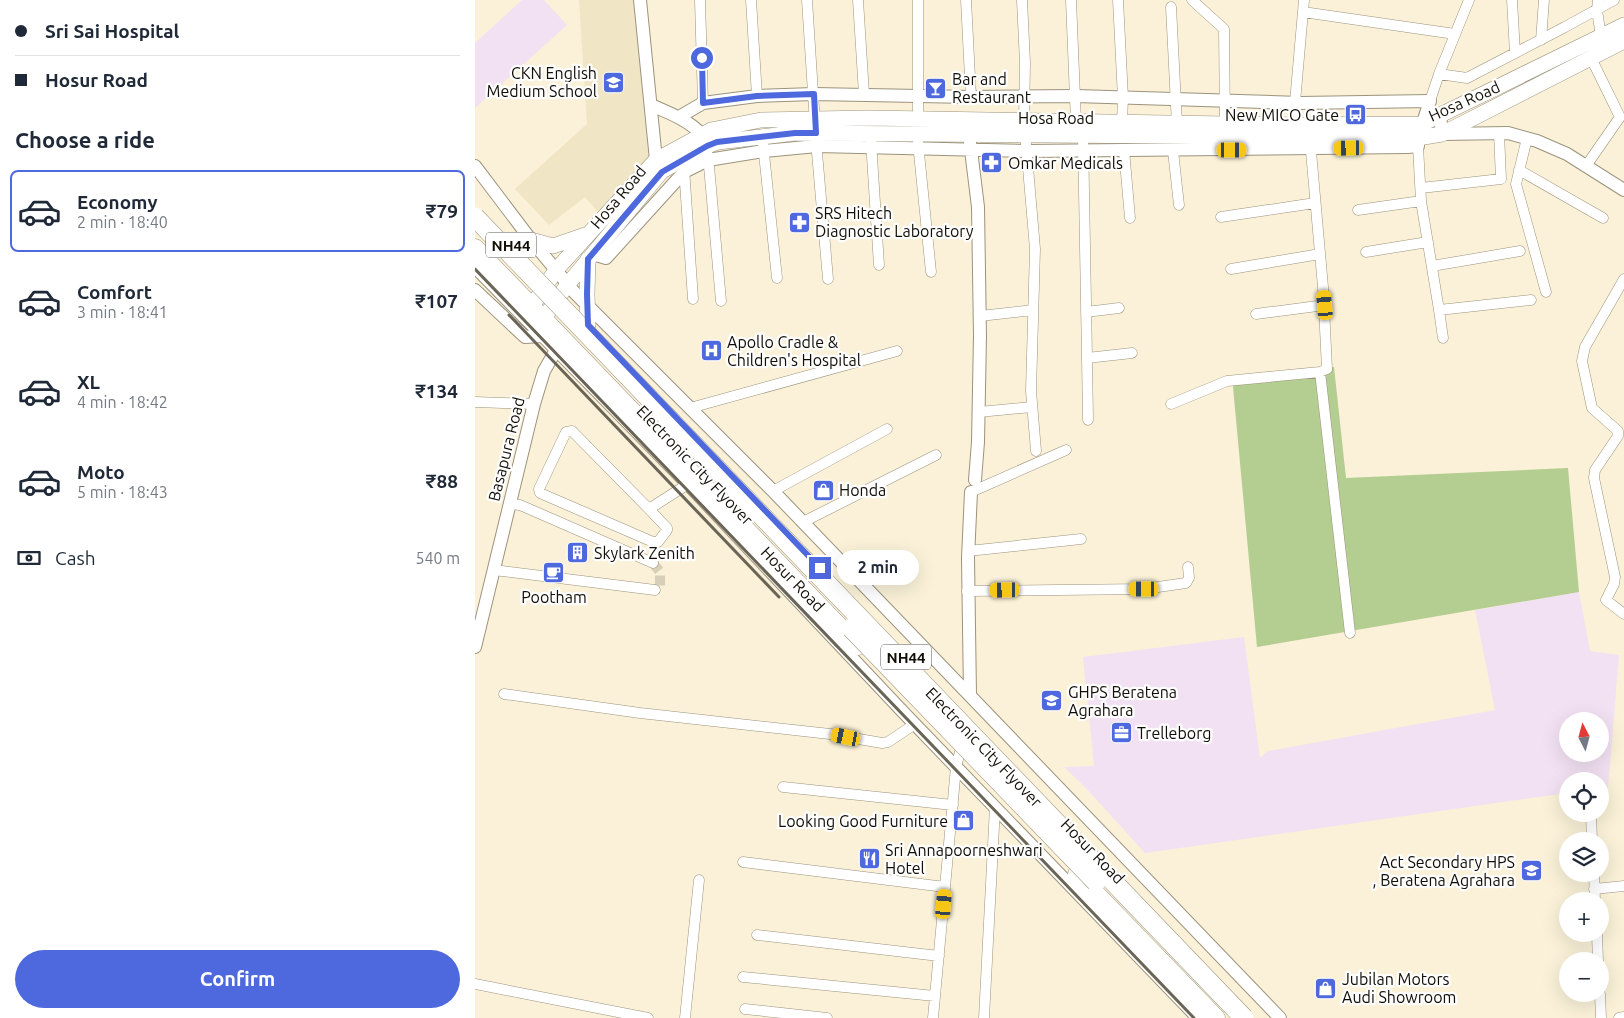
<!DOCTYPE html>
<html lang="en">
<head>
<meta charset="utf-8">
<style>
	body { margin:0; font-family:Ubuntu,sans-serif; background:#f6f6f7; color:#1f2937; height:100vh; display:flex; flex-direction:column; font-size:19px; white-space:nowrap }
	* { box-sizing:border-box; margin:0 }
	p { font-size:16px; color:#747a83 }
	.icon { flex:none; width:28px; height:28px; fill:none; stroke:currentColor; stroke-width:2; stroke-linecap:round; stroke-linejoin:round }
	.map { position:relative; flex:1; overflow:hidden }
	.side { display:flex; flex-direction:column; background:#fff; width:475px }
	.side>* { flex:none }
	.top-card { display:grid; align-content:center; height:110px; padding:0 15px; background:#fff }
	.needle { width:32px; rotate:354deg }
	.controls { position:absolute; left:1084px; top:712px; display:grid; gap:10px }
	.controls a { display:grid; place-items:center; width:50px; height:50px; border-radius:50%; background:#fff; box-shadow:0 5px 20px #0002; font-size:25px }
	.end { position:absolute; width:22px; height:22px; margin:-11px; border:6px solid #4e68dd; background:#fff; box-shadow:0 0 0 2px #fff }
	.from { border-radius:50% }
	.bubble { position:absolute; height:35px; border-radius:18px; background:#fff; box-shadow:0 5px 20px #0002; font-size:16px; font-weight:700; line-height:35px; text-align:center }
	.car { position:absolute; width:15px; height:30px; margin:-15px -8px; border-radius:6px; box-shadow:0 0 4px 1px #0007; background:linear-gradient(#f5c518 24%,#345 0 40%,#f5c518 0 76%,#345 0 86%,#f5c518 0) }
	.top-card b { display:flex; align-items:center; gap:18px; height:48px; font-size:19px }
	.top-card b+b { border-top:1px solid #e0e1e3 }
	.top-card i { width:12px; height:12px; background:#1f2937 }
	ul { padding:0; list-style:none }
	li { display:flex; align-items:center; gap:15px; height:82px; margin:0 10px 8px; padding:0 5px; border:2px solid transparent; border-radius:8px }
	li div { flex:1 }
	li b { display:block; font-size:19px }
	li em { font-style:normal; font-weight:700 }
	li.active { border-color:#4e68dd }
	li>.icon { width:45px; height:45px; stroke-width:1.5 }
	h2 { padding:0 15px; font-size:22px; line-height:60px }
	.pay { display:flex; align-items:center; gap:12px; height:55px; padding:0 15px; font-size:19px }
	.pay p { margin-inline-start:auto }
	.primary-button { display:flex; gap:10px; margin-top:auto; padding:10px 15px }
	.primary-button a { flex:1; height:58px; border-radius:30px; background:#4e68dd; color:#fff; font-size:20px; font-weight:700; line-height:58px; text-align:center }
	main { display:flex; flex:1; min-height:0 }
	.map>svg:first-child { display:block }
	.industrial { fill:#f2e1f3; fill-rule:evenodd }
	.built { fill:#f0e5c5 }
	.green { fill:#b4cd91 }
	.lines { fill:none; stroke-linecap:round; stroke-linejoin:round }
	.minor-tunnel { stroke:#d7cfb8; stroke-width:10; stroke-dasharray:10 5; stroke-linecap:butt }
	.minor-casing { stroke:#9c937d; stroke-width:11 }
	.tertiary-casing { stroke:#9c937d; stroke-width:14 }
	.secondary-casing { stroke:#9c937d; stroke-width:16 }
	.trunk-casing { stroke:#9c937d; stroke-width:19 }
	.minor { stroke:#fff; stroke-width:10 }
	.tertiary { stroke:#fff; stroke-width:12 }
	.secondary { stroke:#fff; stroke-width:15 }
	.trunk { stroke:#fff; stroke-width:18 }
	.rail { stroke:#6a6556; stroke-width:3 }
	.motorway-bridge-casing { stroke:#9c937d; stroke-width:20; stroke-linecap:butt }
	.motorway-bridge { stroke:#fff; stroke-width:19 }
	.route { stroke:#4e68dd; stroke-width:6 }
	.labels { text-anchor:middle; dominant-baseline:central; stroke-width:4.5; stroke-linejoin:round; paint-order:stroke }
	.shield { fill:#fefefe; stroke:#585650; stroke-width:1 }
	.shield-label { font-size:15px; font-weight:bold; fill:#110e06 }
	.poi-label { font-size:16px; fill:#110e06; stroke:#fefefe; text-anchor:start }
	.street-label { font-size:16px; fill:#110e06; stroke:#fefefe }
</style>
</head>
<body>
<main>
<section class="side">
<div class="top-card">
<b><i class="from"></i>Sri Sai Hospital</b>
<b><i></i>Hosur Road</b>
</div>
<h2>Choose a ride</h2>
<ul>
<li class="active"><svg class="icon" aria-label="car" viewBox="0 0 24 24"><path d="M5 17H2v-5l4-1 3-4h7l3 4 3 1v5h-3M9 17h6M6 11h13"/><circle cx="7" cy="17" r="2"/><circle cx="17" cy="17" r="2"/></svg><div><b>Economy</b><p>2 min · 18:40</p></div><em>₹79</em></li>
<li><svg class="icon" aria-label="car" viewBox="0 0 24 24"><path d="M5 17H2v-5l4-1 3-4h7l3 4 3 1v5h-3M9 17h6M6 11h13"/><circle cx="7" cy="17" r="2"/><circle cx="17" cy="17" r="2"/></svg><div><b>Comfort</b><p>3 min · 18:41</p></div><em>₹107</em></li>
<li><svg class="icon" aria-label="car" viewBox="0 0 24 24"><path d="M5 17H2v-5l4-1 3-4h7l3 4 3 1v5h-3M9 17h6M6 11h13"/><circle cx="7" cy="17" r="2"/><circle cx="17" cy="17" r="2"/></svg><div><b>XL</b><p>4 min · 18:42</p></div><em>₹134</em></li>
<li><svg class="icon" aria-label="car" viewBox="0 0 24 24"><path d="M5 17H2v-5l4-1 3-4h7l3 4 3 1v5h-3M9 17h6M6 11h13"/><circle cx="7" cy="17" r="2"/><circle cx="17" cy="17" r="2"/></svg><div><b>Moto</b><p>5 min · 18:43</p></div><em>₹88</em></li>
</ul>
<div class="pay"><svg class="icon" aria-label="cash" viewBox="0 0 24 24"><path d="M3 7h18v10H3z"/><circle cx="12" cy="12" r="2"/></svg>Cash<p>540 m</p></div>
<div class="primary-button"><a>Confirm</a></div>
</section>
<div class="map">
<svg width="1149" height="1018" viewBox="0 0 1149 1018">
	<rect width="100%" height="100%" fill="#faf1d8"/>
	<path class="industrial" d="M47,0H69L92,25L0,108V43Z
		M1104,592L1115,651L1144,655L1133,788L1125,789V781H1092V793L670,853L611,788L589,767L619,766L608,657L769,637L785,758L793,751L1020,710L1000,610ZM1092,721H1125V754H1092Z"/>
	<path class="built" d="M104,0H158L174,162L123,212L110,197L74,225L40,189L112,124Z"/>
	<path class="green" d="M859,367L871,478L1093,468L1104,592L782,647L757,376Z"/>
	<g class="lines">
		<path class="minor-tunnel" d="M178,563L185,572V587L180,590"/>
		<defs>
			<path id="minor" d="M225,0L228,103
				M276,0L282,96
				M332,0L340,124
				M383,0L389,94
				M443,0V118
				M491,0L496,97
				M547,0L550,63L549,121L560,249L556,391L561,451
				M596,0L601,122
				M643,0L648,98L647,123
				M717,0L749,29L750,124
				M1037,0L1040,53
				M1123,0L1122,10L1126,37
				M696,7L702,124
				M828,12L980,34
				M1066,40L1069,0
				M964,74L992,78L1090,27L1139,0
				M955,101L964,74L994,0
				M818,125L829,0
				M608,135L612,358
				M1052,138L1041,184L1071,292
				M341,141L353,279
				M396,141L404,265
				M443,143L456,272
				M288,144L302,278
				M943,146L946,201L964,310
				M649,150L655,218
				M698,151L704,205
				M233,155L246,301
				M1111,166L1145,117L1116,58
				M209,168L218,299
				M1044,170L1128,218
				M946,188L1026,179L1024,133
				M883,210L946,201
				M746,217L840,203
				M891,252L953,242
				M957,266L1045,251
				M756,269L845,254
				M1149,279L1110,347L1107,361L1117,408L1143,431V436L1120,470L1119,478L1140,577L1139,584L1131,600L1149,614
				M611,312L644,308
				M781,314L850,305
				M505,316L558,310
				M968,338L964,310L1056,300
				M845,372L875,633
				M0,402L59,404
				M696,404L752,381L845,372L852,369L848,287L835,140
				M215,408L422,351
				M504,412L557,407
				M613,420L612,358L657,353
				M298,491L412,429
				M496,492L591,450
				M35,504L45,505L178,563
				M174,509L101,435L97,431L91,432L64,489L65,493L178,542H183L192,530V528L174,509L213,484
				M328,522L461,455
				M493,551L606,539
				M19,570L180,590
				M492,591L669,589L711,583L714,578L713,567
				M29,694L165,713L355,734L407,743L413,742L440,724
				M308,787L478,805
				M1116,814L1117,841
				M268,862L470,887
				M1119,874L1120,901
				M1119,889L1149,886
				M1122,934L1123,961
				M282,935L464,956
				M268,977L460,996
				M0,984L173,1018
				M1125,994L1126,1018
				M270,1009L352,1018
				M210,1018L224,880
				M458,1018L481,767L485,752
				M509,1018L520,807
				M1144,1018L1149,1017"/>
			<path id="tertiary" d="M165,0L181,160
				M176,105C194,113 214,120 227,135
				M965,115L967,134L1033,133L1062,141L1092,154L1149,190
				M495,142L503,207L505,336L503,442L500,480
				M0,166L56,240L100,293L298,491L805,1018
				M118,254L131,258L209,172L233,160L289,151L342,146L552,151L933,147L943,146V138L955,101L825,103L601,96L496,97L339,94L282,96L228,103L204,117
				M0,267L213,484L429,713L723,1018
				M0,290L50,337L67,336
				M0,647L59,404L69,371L81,350
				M495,695L493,558L496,492"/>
			<path id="secondary" d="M56,240L78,246L110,235
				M57,306L81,270L181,160L236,130L286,120L394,118L818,125L947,124L1149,25
				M69,318L93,284L187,171L232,146L243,142L320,133L701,136L835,139L943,138L967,134L1149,41
				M113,325L112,294L113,259"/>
			<path id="trunk" d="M0,248L383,646
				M602,874L741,1018"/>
		</defs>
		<use href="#minor" class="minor-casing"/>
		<use href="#tertiary" class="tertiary-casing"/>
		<use href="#secondary" class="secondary-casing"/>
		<use href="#trunk" class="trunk-casing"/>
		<use href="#minor" class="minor"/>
		<use href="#tertiary" class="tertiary"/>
		<use href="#secondary" class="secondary"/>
		<use href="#trunk" class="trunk"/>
		<path class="rail" d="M0,269L719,1018
			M34,315L304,597"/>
		<defs>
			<path id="motorway-bridge" d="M0,217L769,1018
				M376,628L621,882"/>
		</defs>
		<use href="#motorway-bridge" class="motorway-bridge-casing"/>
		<use href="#motorway-bridge" class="motorway-bridge"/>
	</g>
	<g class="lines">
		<path class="route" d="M227,58L228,103L282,96L339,94L341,133H320L242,142L232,146L187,172L113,259L112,294L113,325L345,568"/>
	</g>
	<defs>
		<symbol id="school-square" viewBox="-11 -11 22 22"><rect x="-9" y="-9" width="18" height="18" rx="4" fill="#4e68dd" stroke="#fefefe"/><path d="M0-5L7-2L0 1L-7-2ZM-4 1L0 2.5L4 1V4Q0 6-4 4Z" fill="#fff"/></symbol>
		<symbol id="bar-square" viewBox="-11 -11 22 22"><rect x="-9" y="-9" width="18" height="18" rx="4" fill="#4e68dd" stroke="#fefefe"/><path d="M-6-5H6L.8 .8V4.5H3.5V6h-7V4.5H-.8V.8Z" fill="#fff"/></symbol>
		<symbol id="bus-square" viewBox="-11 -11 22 22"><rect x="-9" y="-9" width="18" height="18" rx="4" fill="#4e68dd" stroke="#fefefe"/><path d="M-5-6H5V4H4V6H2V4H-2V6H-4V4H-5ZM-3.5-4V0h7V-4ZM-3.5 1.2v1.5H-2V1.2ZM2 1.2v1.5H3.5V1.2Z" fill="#fff"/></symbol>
		<symbol id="pharmacy-square" viewBox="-11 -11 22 22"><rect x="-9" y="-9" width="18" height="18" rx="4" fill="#4e68dd" stroke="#fefefe"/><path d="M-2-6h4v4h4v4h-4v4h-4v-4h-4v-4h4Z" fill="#fff"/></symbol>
		<symbol id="hospital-square" viewBox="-11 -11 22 22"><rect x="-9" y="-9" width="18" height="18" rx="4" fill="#4e68dd" stroke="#fefefe"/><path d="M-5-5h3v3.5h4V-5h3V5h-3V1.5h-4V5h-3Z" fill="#fff"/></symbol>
		<symbol id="shop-square" viewBox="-11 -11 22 22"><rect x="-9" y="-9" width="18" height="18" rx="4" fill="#4e68dd" stroke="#fefefe"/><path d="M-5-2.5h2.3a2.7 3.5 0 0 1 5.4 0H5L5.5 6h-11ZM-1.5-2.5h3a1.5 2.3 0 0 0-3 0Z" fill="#fff"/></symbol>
		<symbol id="building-square" viewBox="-11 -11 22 22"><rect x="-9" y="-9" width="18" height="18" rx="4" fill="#4e68dd" stroke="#fefefe"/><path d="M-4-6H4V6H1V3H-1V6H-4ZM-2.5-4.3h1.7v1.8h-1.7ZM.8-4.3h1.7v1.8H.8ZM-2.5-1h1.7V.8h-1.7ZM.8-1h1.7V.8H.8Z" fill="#fff"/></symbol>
		<symbol id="cafe-square" viewBox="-11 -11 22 22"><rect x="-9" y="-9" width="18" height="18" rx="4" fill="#4e68dd" stroke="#fefefe"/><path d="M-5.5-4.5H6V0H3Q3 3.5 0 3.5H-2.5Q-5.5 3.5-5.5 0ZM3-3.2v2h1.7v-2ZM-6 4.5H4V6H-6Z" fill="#fff"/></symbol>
		<symbol id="office-square" viewBox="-11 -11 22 22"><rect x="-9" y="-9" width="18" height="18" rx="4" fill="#4e68dd" stroke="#fefefe"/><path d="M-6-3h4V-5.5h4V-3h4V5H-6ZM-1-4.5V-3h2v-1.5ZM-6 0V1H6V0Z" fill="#fff"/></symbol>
		<symbol id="restaurant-square" viewBox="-11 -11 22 22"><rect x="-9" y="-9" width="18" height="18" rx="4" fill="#4e68dd" stroke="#fefefe"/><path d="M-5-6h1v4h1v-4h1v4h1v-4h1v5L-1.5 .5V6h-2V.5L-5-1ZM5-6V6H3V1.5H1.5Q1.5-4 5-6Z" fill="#fff"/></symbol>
	</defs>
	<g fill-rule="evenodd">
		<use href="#school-square" x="126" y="70" width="25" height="25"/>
		<use href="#bar-square" x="448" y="76" width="25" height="25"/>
		<use href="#bus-square" x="868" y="102" width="25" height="25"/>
		<use href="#pharmacy-square" x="504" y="150" width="25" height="25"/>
		<use href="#pharmacy-square" x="312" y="210" width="25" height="25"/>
		<use href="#hospital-square" x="224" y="338" width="25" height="25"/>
		<use href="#shop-square" x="336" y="478" width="25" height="25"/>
		<use href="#building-square" x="90" y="540" width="25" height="25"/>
		<use href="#cafe-square" x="66" y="560" width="25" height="25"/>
		<use href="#school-square" x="564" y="688" width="25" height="25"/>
		<use href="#office-square" x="634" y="720" width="25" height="25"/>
		<use href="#shop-square" x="476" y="808" width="25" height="25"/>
		<use href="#restaurant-square" x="382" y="846" width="25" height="25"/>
		<use href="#school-square" x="1044" y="858" width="25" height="25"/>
		<use href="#shop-square" x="838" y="976" width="25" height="25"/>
	</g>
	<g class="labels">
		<g class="shield">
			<rect x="11" y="232.5" width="50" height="25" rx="4"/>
			<rect x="406" y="644.5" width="50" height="25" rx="4"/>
		</g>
		<g class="shield-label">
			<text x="36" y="245">NH44</text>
			<text x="431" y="657">NH44</text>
		</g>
		<g class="poi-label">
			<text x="122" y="73" text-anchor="end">CKN English<tspan x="122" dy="18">Medium School</tspan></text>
			<text x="477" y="79">Bar and<tspan x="477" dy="18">Restaurant</tspan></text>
			<text x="864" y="115" text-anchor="end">New MICO Gate</text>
			<text x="533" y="163">Omkar Medicals</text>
			<text x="340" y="213">SRS Hitech<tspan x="340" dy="18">Diagnostic Laboratory</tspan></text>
			<text x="252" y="342">Apollo Cradle &amp;<tspan x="252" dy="18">Children's Hospital</tspan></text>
			<text x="364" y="490">Honda</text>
			<text x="119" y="553">Skylark Zenith</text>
			<text x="79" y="597" text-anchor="middle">Pootham</text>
			<text x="593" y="692">GHPS Beratena<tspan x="593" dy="18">Agrahara</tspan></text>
			<text x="662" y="733">Trelleborg</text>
			<text x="473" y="821" text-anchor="end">Looking Good Furniture</text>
			<text x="410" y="850">Sri Annapoorneshwari<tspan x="410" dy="18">Hotel</tspan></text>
			<text x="1040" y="862" text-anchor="end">Act Secondary HPS<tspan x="1040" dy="18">, Beratena Agrahara</tspan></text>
			<text x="867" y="979">Jubilan Motors<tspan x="867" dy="18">Audi Showroom</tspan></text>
		</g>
		<g class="street-label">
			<text transform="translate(989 101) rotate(-24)">Hosa Road</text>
			<text x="581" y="118">Hosa Road</text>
			<text transform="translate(143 197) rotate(-50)">Hosa Road</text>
			<text transform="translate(31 449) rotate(-76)">Basapura Road</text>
			<text transform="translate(220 465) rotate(46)">Electronic City Flyover</text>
			<text transform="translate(318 579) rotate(46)">Hosur Road</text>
			<text transform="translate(509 747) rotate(46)">Electronic City Flyover</text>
			<text transform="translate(618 851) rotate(46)">Hosur Road</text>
		</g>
	</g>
</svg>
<div class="controls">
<a><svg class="needle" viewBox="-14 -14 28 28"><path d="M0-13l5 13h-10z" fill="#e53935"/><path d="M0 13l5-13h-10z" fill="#747a83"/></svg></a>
<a><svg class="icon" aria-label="locate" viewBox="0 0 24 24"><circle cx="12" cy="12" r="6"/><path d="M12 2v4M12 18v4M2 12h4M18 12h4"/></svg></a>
<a><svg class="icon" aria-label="layers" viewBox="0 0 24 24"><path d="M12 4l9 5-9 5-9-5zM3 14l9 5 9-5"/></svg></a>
<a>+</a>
<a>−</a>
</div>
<i class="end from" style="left:227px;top:58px"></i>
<i class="end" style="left:345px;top:568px"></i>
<div class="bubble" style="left:362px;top:550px;width:82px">2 min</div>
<i class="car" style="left:874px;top:148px;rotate:269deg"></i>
<i class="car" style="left:757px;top:150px;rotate:90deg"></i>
<i class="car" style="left:850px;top:305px;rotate:355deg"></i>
<i class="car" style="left:669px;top:589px;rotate:270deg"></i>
<i class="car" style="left:530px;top:590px;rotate:269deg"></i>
<i class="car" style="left:371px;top:737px;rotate:282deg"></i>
<i class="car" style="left:469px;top:904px;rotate:5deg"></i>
</div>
</main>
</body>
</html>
